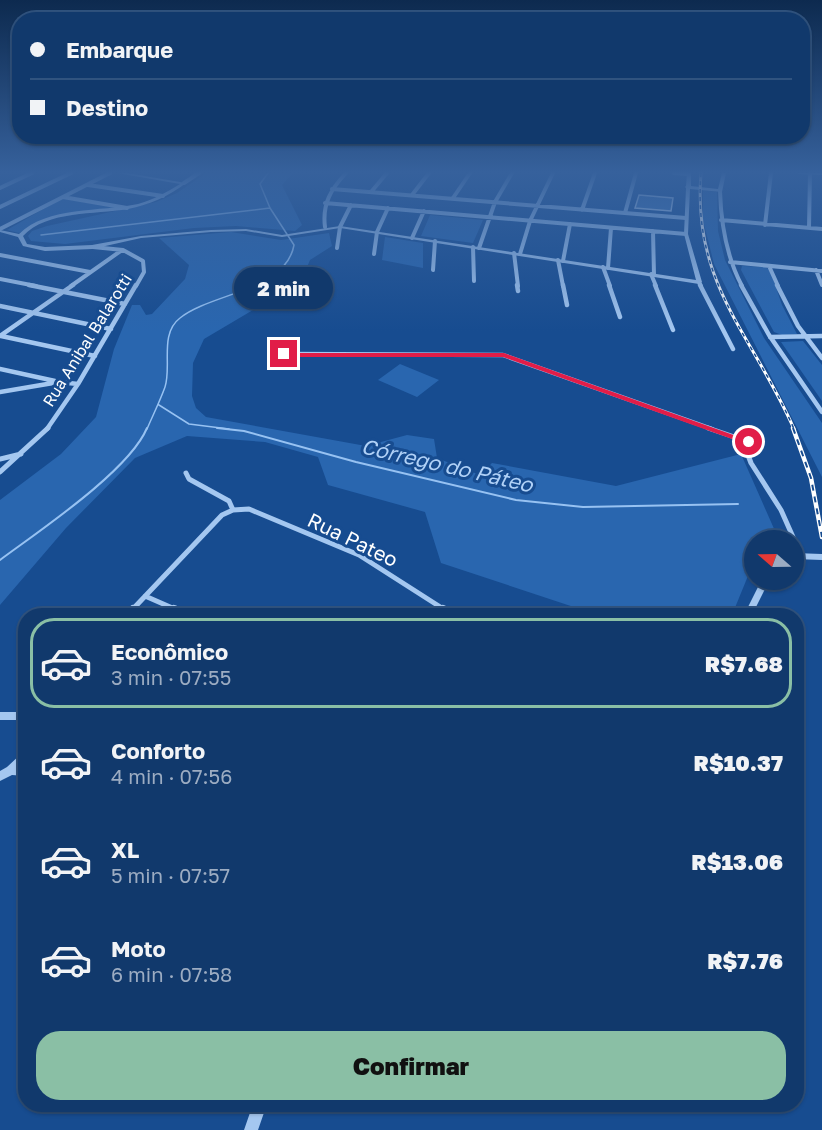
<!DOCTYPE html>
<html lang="pt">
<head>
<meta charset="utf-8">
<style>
	body { margin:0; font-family:"Golos Text",sans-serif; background:#1e4474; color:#f1f3f6; height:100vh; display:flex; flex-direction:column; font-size:22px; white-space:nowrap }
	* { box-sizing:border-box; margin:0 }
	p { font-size:20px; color:#9cacc2 }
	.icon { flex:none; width:33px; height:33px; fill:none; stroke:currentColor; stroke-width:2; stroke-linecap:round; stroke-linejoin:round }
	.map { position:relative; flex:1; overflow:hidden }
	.drawer { position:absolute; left:18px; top:608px; width:786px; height:504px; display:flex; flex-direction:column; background:#11396c; border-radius:24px; box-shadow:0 2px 4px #0004,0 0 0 2px #30537f }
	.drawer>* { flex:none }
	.hud { position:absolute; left:12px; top:12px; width:798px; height:132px; border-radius:24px; box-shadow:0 2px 4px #0004,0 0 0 2px #30537f; display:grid; align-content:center; height:132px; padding:0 18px; background:#11396c }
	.needle { width:39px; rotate:290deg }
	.controls { position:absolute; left:744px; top:530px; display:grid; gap:12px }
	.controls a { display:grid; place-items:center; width:60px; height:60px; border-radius:50%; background:#11396c; box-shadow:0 2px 4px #0004,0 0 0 2px #30537f; font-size:30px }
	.end { position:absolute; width:27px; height:27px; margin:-14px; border:8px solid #e11d48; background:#fff; box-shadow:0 0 0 3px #fff }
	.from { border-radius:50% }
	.bubble { position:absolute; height:42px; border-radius:21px; background:#11396c; box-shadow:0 2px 4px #0004,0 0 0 2px #30537f; font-size:20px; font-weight:800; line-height:42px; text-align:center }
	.hud b { display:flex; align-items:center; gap:21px; height:57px; font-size:22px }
	.hud b+b { border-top:2px solid #30537f }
	.hud i { width:15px; height:15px; background:#f1f3f6 }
	ul { padding:10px 0 0; list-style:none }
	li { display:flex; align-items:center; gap:18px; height:90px; margin:0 12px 9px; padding:0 6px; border:3px solid transparent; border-radius:24px }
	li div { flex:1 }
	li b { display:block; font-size:22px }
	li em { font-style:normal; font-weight:800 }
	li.selected { border-color:#8abfa5 }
	li>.icon { width:54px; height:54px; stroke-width:1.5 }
	.button { display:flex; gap:12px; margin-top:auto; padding:12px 18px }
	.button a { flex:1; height:69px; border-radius:24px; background:#8abfa5; color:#111; font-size:24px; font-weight:800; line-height:69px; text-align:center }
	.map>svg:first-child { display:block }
	.green { fill:#2966af }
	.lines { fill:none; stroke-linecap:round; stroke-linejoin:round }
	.stream-far1 { stroke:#97c2f2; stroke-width:1.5 }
	.stream { stroke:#97c2f2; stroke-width:2 }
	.building { fill:#3f76b9; stroke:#cbe1fb; stroke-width:1.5 }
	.minor-far3 { stroke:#a4c7f0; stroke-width:4 }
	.minor-far2 { stroke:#a4c7f0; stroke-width:4.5 }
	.minor-far1 { stroke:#a4c7f0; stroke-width:5 }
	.minor { stroke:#a4c7f0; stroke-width:8 }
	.tertiary { fill:#a4c7f0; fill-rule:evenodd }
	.rail-far1-casing { stroke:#fff; stroke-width:3 }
	.rail-casing { stroke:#fff; stroke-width:4.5 }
	.rail-far1 { stroke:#174c90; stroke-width:1.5; stroke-dasharray:4; stroke-linecap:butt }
	.rail { stroke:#174c90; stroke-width:2; stroke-dasharray:6; stroke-linecap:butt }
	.route { fill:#e11d48 }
	.labels { text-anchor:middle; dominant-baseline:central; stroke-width:6; stroke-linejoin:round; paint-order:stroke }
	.far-street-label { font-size:16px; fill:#fff; stroke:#174c90 }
	.street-label { font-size:20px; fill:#fff; stroke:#174c90 }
	.water-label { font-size:21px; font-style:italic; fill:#b0d1f7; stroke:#174c90 }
</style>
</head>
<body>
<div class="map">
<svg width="822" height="1130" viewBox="0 0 822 1130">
	<rect width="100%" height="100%" fill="#174c90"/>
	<path class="green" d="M206,173H293L282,185L302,225L295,231L236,226L194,228L65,244L31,241L28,236L32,231L47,226L156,202L177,193Z
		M703,190L717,192L718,231L725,260L764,338L822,423V477L714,264L703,220Z
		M66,199L116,208L43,220L19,233L7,230L59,200Z
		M430,215L483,220L473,243L421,236Z
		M231,232L281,240L329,233L332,246L310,260L304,274L287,278L254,301L253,310L204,339L193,363L192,396L196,408L206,417L366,446L407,435L434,439L437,458L480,475L492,463L616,486L741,454L779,540H754V567L750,571L732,615H598L441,563L425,512L328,485L318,457L265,442L187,436L135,458L66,528L0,605V500L61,454L96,417L114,349L132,305H140L146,315L152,314L185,279L189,265L159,238Z
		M385,237L423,243V268L382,260Z
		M742,266L765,267L770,270L782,305L797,334L782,335L774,332L741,270Z
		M803,341L822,365V401L781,342Z
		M400,364L439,380L417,397L378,380Z"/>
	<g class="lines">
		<path class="stream-far1" d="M41,235L270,208
			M159,405L189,424L229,429
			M147,429C153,415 160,401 165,387C172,366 159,334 180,318C211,293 286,291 294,245L270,208L260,184L268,173"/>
		<path class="stream" d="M217,428L244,431L356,462L516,500L583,507L738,504
			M0,560C39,531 129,471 147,428"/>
	</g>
	<path class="building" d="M639,195L673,198L671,211L635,208Z"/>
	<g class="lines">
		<path class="minor-far3" d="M674,173L688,174
			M184,183L199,173
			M88,185L163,196
			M0,188L32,173
			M332,189L686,218
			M720,191C721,224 726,256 742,286
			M371,192L387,173
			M412,195L429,173
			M63,197L127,208
			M453,198L470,173
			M325,203L686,234
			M0,207L71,173
			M582,210L595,173
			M625,213L636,173
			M721,220L822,229
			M765,225L771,173
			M325,227C322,204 331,189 346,173
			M809,228L810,173
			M0,229L110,173
			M653,231L654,275
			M412,238L424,211
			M93,247L123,250L143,261L144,272L136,286
			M473,247L474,281
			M337,248L340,227L351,205
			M479,248L495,202L512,173
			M514,253L518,286
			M374,254L377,232L388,208
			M520,254L530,221L553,173
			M0,255L90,272
			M558,260L563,286
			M563,261L570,224
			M730,262L822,271
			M769,266L778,286
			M603,267L610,286
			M608,268L611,228
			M433,270L435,241
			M816,270L822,285
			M651,274L656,286
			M0,279L36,286
			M699,282L701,286
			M71,286L122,250"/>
		<path class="minor-far2" d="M29,285L125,304
			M517,285L518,291
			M563,285L567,305
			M609,285L620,317
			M655,285L673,330
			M700,285L733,349
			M741,285L769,335L822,412
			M777,285L798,326L822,358
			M0,306L111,329
			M0,336L73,285
			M1,336L95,356
			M770,337L822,336
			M284,354L503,355L712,429
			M0,369L55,381
			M0,392L59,382L78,384
			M47,429L78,384L136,285"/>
		<path class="minor-far1" d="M708,428L749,442L748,455L751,463L781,510L801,555
			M0,459L21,454
			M0,472L48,428
			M186,473L189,479L229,501L233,510
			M145,596L177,610
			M132,610L222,515L233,510L249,509L359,555L445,610"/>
		<path class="minor" d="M174,609L188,615
			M443,609L453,615
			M127,615L133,609"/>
		<path class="tertiary" d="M117,173H127L186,183C169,196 149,205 128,209C94,215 48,210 23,236L27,244L45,247L92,245L141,236L211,230L246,229L282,235L340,226L696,280L684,234L686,188L685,187L686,186L687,173H691V186L718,189L722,173H726L722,192L690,189L688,234L702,282L699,284L340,228L282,237L246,231L211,232L141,238L92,249L45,251L23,246L18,237L0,232V230L19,234C47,206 101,212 138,204C153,200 167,192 180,184Z
			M797,173H822V175L799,174Z
			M794,553L822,554V560L794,559Z
			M762,579H770L752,615H744Z
			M0,712H16L26,715V724L16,720H0Z
			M26,752V763L22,766H26V776L12,775L0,781V771L7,767L22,753Z
			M253,1104H267L258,1130H244Z"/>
		<defs>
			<path id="rail-far1" d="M701,173C692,285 753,335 794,429"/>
			<path id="rail" d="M793,428L811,478L822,537"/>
		</defs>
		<use href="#rail-far1" class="rail-far1-casing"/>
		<use href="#rail" class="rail-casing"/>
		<use href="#rail-far1" class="rail-far1"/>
		<use href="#rail" class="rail"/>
	</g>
	<linearGradient id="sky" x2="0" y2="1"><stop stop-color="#0d2a4f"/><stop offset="0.52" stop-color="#36619c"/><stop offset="1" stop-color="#36619c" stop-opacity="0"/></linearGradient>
	<rect width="822" height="331" fill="url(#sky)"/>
	<path class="route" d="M281,353H504L753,442L746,444L503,357H284Z"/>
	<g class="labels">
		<g class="far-street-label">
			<text transform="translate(87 340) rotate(-58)">Rua Anibal Balarotti</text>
		</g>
		<g class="street-label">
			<text transform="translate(353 539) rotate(26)">Rua Pateo</text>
		</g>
		<g class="water-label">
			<text transform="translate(447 465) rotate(13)">Córrego do Páteo</text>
		</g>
	</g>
</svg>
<div class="controls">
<a><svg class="needle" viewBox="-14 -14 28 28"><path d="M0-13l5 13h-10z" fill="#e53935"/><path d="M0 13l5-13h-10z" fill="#9cacc2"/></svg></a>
</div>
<i class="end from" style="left:749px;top:442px"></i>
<i class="end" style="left:284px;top:354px"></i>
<div class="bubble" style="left:234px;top:267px;width:99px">2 min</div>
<div class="hud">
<b><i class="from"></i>Embarque</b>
<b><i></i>Destino</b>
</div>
<section class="drawer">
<ul>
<li class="selected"><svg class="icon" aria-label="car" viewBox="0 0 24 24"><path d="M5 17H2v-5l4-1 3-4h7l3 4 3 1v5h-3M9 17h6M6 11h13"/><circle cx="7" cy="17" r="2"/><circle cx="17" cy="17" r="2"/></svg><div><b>Econômico</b><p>3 min · 07:55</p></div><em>R$7.68</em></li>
<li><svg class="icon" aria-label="car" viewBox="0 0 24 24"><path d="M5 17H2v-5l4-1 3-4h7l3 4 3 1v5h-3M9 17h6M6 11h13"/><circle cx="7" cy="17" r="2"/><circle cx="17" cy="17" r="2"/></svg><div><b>Conforto</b><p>4 min · 07:56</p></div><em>R$10.37</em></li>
<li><svg class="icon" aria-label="car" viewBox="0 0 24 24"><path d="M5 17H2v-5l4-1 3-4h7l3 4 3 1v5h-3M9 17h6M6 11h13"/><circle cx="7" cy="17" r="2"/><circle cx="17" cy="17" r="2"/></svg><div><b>XL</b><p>5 min · 07:57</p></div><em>R$13.06</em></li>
<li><svg class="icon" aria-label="car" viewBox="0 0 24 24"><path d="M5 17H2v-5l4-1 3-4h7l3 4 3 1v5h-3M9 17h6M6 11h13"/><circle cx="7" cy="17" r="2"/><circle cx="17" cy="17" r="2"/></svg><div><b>Moto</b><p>6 min · 07:58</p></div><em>R$7.76</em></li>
</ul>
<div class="button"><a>Confirmar</a></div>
</section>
</div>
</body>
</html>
